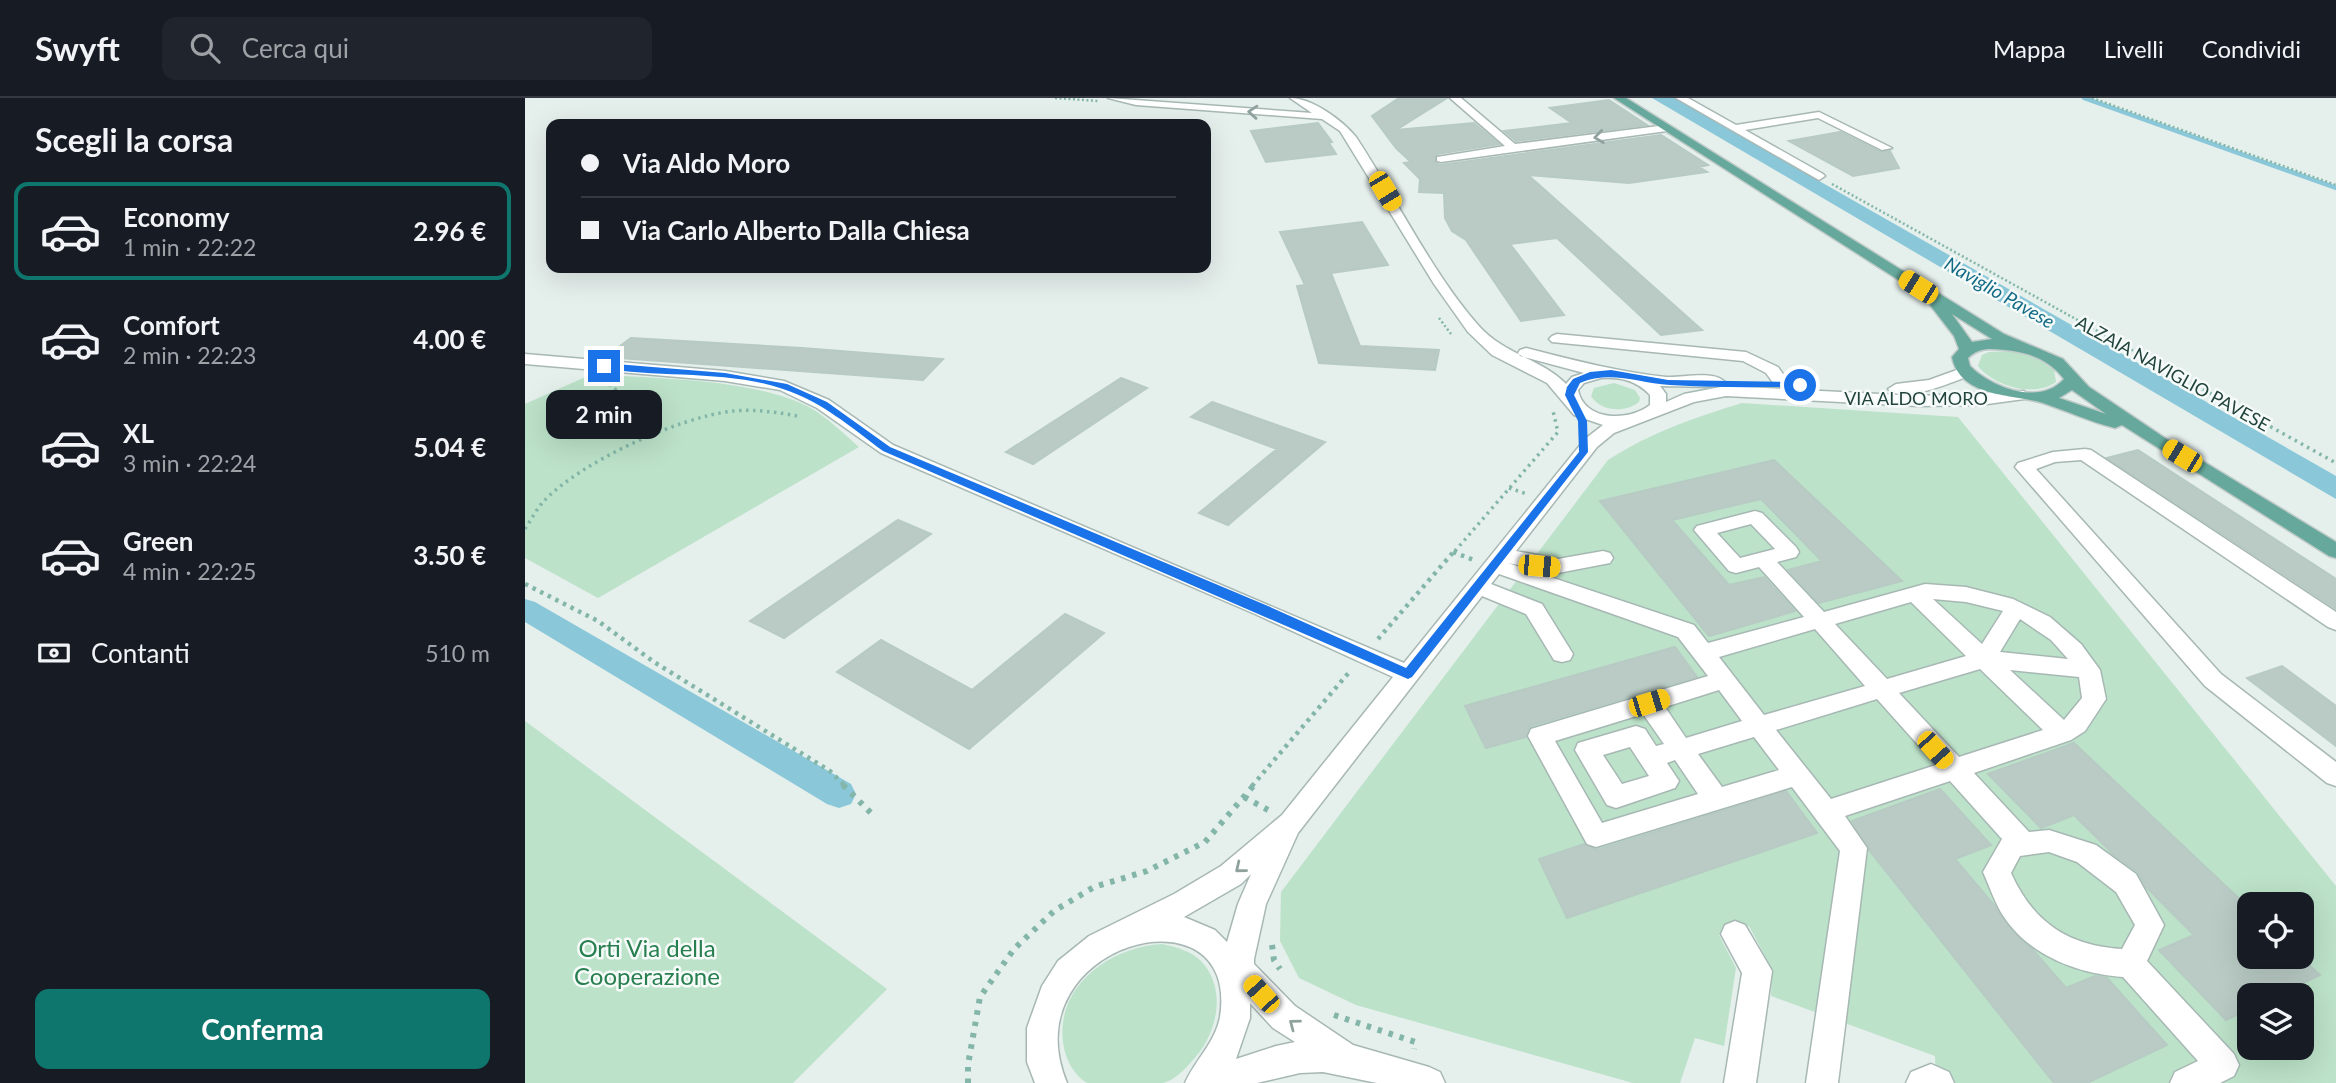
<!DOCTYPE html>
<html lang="it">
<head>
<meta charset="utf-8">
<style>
	body { margin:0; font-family:Lato,sans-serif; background:#20242c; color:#f1f3f6; height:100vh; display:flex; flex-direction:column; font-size:26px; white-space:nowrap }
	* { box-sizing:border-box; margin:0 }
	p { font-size:23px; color:#9ea1a6 }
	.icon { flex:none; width:38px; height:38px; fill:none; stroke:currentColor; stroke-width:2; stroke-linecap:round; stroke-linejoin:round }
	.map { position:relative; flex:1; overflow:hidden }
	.panel { display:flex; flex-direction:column; background:#171b24; width:525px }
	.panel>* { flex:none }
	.hud { position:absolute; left:21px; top:21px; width:665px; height:154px; border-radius:14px; box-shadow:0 7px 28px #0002; display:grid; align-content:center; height:154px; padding:0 35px; background:#171b24 }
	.controls { position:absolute; left:1712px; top:794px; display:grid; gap:14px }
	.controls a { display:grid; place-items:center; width:77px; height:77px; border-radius:14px; background:#171b24; box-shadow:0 7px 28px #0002; font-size:35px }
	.end { position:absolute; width:32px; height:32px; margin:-16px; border:9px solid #1a73e8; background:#fff; box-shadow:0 0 0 4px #fff }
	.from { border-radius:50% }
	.bubble { position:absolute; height:49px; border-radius:14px; background:#171b24; box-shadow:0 7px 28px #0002; font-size:23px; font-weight:700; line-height:49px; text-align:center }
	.car { position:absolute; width:21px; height:42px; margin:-21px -10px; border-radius:9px; box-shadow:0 0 5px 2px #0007; background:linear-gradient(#f5c518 24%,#345 0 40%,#f5c518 0 76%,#345 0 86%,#f5c518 0) }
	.hud b { display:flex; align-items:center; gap:24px; height:66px; font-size:26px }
	.hud b+b { border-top:2px solid #363941 }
	.hud i { width:18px; height:18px; background:#f1f3f6 }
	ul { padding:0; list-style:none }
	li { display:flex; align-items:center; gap:21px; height:98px; margin:0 14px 10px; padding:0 21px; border:4px solid transparent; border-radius:14px }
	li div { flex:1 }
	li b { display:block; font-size:26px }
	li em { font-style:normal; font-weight:700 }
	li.on { border-color:#0f766e }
	li>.icon { width:63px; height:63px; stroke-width:1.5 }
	h2 { padding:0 35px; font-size:32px; line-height:84px }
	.pay { display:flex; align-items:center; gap:18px; height:77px; padding:0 35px; font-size:26px }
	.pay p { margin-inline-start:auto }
	.action { display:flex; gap:14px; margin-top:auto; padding:14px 35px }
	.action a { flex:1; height:80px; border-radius:14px; background:#0f766e; color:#fff; font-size:28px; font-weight:700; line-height:80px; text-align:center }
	header { display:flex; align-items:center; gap:42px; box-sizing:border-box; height:98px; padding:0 35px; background:#171b24; border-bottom:2px solid #363941 }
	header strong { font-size:33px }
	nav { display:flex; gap:38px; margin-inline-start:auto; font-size:24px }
	.search { width:490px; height:63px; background:#20242c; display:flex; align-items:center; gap:18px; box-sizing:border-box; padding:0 24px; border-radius:14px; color:#9ea1a6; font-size:26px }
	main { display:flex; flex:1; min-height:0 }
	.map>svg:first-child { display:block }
	.green { fill:#bce2c9; fill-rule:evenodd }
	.water { fill:#89c7d9 }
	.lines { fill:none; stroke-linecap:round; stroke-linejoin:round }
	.stream { stroke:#89c7d9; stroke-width:4.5 }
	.canal { fill:#89c7d9; fill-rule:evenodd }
	.building { fill:#bacbc5; stroke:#b7cac3; stroke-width:2 }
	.minor-casing { stroke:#a7b8b4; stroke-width:3 }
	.major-casing { stroke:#c1cbc9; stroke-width:3 }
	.path-far3 { stroke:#83b6a9; stroke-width:2.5; stroke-dasharray:2 2.5; stroke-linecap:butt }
	.path-far2 { stroke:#83b6a9; stroke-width:3.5; stroke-dasharray:2.5 4.5; stroke-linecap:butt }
	.path-far1 { stroke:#83b6a9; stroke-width:4.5; stroke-dasharray:3.5 5; stroke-linecap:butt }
	.path { stroke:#83b6a9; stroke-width:6; stroke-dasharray:4.5 7; stroke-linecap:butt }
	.minor { fill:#fff; fill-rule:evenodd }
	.major { fill:#66a99c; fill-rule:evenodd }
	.oneway { stroke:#90a29e }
	.route { fill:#1a73e8 }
	.labels { text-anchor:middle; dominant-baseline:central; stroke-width:5; stroke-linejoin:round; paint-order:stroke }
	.far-street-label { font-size:18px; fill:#22443d; stroke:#f6fbf9 }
	.far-water-label { font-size:19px; font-style:italic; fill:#156c87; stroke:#f6fbf9 }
	.near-park-label { font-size:24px; fill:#277f4f; stroke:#f6fbf9 }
</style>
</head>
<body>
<header>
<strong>Swyft</strong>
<div class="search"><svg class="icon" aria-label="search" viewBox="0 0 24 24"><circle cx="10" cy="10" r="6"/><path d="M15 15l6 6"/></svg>Cerca qui</div>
<nav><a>Mappa</a><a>Livelli</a><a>Condividi</a></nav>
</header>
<main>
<section class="panel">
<h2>Scegli la corsa</h2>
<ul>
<li class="on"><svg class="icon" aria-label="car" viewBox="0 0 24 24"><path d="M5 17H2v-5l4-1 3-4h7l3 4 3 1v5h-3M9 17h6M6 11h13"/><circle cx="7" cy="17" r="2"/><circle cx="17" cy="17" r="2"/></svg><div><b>Economy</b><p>1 min · 22:22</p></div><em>2.96 €</em></li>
<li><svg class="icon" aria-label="car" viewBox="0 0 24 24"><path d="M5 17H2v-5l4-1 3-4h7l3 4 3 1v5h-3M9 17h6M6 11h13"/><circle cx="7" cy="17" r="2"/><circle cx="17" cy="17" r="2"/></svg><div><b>Comfort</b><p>2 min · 22:23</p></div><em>4.00 €</em></li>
<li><svg class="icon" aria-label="car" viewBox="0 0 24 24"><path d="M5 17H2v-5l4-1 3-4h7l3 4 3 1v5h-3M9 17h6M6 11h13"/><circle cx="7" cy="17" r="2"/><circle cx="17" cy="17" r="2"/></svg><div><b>XL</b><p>3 min · 22:24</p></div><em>5.04 €</em></li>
<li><svg class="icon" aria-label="car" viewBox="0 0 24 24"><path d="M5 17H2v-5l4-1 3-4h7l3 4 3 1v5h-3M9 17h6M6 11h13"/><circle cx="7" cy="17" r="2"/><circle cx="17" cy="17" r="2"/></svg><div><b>Green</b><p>4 min · 22:25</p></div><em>3.50 €</em></li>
</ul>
<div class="pay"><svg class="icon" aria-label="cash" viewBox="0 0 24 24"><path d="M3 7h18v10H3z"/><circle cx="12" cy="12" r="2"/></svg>Contanti<p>510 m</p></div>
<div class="action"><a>Conferma</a></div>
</section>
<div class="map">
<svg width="1811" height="985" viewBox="0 0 1811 985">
	<rect width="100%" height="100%" fill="#e5efec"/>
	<path class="green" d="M1487,253L1512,260L1529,272L1531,284C1509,300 1469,288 1453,268L1457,257L1464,254Z
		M67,276C132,281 226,280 284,309C302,319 319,336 334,349L73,500L0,460V306Z
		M1089,285L1110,292L1115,300L1114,304C1100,315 1076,314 1066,298L1069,290Z
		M1217,305L1433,319L1811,788V985H1411L1410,958L1246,898L1247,871L1224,828L1194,837L1211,870L1199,948L1170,940L1155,985H1108L831,907L774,880L755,843L756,794L1083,362C1129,333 1166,321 1217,305ZM1724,807H1776V859H1724ZM1724,898H1776V950H1724Z
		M0,623L362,891L268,985H0Z
		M637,846C651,849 666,853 676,863C703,892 692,936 668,962C660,971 650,982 638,985C621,985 581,985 562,985C550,978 542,964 539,950C527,890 584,849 637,846Z"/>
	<path class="water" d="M1127,0H1149L1811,378V401Z"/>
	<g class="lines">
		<path class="stream" d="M1559,0L1811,90"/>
		<path class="canal" d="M0,501L10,504L326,686L331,696L326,706L314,710L302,706L0,524Z"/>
	</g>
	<path class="building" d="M874,0H922L871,32L949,25L974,46L912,56L910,65L915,67L1136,37L1183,67L1174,69L1182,74L1104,85L1003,77L1177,232L1136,237L1032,140L985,146L1039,217L996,223L941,142L927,133L920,120L919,95L894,94L895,81L879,65L886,64L871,50L847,18Z
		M1084,2L1122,27L991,43L979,33L1047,25L1025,10Z
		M793,25L807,44L804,45L811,56L741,64L726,33Z
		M1315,34L1356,54L1365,53L1374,70L1328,78L1264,43Z
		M837,124L863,167L806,175L835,248L914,252L910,272L794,265L772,188L780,187L755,134Z
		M106,240L277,250L418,261L398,282L80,259Z
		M596,280L622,290L508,366L481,354Z
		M687,304L800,344L703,427L674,415L752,351L666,319Z
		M1613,352L1811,481V511L1582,360Z
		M1249,362L1377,483L1294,505L1263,472L1297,463L1236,401L1147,422L1204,487L1239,479L1270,513L1184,538L1075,403Z
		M373,422L406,436L259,540L225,523Z
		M540,516L579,535L444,651L312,574L356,542L447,592Z
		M1150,549L1172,579L1005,628L1001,639L961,650L940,608Z
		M1757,568L1811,608V648L1722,580Z
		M1549,645L1724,810V859H1775L1795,877L1751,898H1724V911L1701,922L1634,852L1669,837L1621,789L1613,774L1589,757L1549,717L1516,730L1463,676Z
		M1415,691L1466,747L1430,761L1469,807L1488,834L1508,852L1541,890L1570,878L1582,880L1642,947L1562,985H1529L1344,752L1327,723Z
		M1261,693L1292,735L1042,820L1014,761L1059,746L1072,752Z"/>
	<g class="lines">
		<defs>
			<path id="minor" d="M583,0L787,15L765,0C787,0 817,22 831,39C870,98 907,175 953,227C979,257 1017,261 1041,286L1047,279L1059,275L995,258L993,255L995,252L1001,250C1048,262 1094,274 1141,279C1157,280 1189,272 1200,284L1192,289L1135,288L1141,296V304L1159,296L1201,288L1393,298L1499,293L1501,297L1499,301L1455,307L1393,308L1201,298L1169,304L1089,335L1072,349L991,453L1033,461L1078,453L1085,455L1088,460L1085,465L1033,475L983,465L1169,527L1183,545L1279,519L1234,469L1211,475L1204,473L1169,432L1172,428L1230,413L1237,415L1271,449L1274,454L1271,459L1252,464L1299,514L1400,486L1441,489L1488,501L1525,519L1556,546L1575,572L1581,601L1560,633L1546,642L1449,675L1504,734L1524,732L1571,747L1611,776L1639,827L1622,863L1709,956L1714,967L1709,978L1695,985H1645L1650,974L1673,963L1598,879C1553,876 1505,858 1479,819C1470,806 1465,789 1458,774L1477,741L1425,683L1320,718L1342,750L1313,985H1281L1315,753L1267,689L1071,749L1062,746L1003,638L1006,631L1183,578L1153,539L974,476L966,486L1017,506L1048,556L1045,562L1037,564L1029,562L1001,516L957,498L773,735L741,806L729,861V866L770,908L828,947L904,969L915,974L920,985H852L798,974L775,975L732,985H660C670,962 690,945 695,919C716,784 484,845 542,985H510L502,964V930L517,888L533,863L564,838L649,796L696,768L757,717L868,579L730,516L356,355L292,310L255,292L200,283L0,266V256L200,273L259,283L304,302L368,347L879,565L1060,341L1078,327L1049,317L1022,285L967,257L943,234L909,186L815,33L797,21L611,7ZM1076,280C1095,279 1111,282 1125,297V307C1103,324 1059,323 1053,292L1059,285ZM1226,426L1250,451L1215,460L1192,435ZM1408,501L1441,504L1478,513L1457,546ZM1386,504L1441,558L1362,581L1310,526ZM1495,521L1526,542L1543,561L1475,554ZM1290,531L1340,588L1239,617L1194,559ZM1455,571L1518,632L1434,659L1374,595ZM1485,572L1554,579L1557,600L1539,622ZM1194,592L1217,623L1161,640L1140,609ZM1352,601L1411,667L1306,701L1251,632ZM1118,616L1139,646L1131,648L1120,631L1111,628L1053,645L1050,652L1082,707L1091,710L1150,690L1154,683L1142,665L1150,662L1173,696L1077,725L1030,643ZM1229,639L1254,672L1197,689L1173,656ZM1105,649L1124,678L1097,686L1078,657ZM1524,754L1552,764L1591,794L1610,827L1597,851C1543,848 1508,824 1486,775L1495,758ZM726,776L713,806L702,844L690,832L659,819L716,786ZM725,905L748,930L770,944L751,948L711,961L725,920Z
				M925,0H936L990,46L1142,27L1147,30L1142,33L916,64L912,63V59L980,48Z
				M1151,0H1163L1211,27L1294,14L1367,50L1357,52L1293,20L1220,32L1298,76L1300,78L1294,82Z
				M1032,236L1221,254L1253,269L1265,286L1263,289H1251L1241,275L1218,263L1027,244L1024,241L1027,238Z
				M1440,269L1446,271L1448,274L1446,277C1428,284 1378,306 1363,291L1371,286L1404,282Z
				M1560,351L1566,352L1811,514V532L1803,529L1556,362L1530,364L1511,371L1696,576L1811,664V688L1802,685L1680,588L1490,369L1493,365L1528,354Z
				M1210,823L1220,827L1247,873L1231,985H1199L1217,875L1196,836L1200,827Z
				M1406,966L1424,974L1429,985H1381L1386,974Z"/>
			<path id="major" d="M1089,0H1101L1479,236L1538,261L1564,289L1643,342L1811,444V460L1804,458L1597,327L1590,330C1565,324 1542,313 1518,305C1488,296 1435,300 1427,259L1434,251L1429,238L1405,207L1408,204ZM1427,216L1467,241L1447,244ZM1466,251C1494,252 1521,257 1539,281C1515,308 1467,290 1445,268L1443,260C1450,253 1457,251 1466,251ZM1547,292L1581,316L1534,300Z"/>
		</defs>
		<use href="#minor" class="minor-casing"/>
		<use href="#major" class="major-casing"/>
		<path class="path-far3" d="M530,0L574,3
			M1567,0L1811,87
			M1307,86L1632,266
			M914,220L926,236"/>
		<path class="path-far2" d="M1629,264L1811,365
			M84,286L91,292L118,338
			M984,390L1002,396
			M0,431C6,422 11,412 18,404C55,364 154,319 208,313C230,311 251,314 272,318
			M930,453L1033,334L1028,313"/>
		<path class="path-far1" d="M928,454L949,462
			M0,486L73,523L129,564L305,673L320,688
			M853,541L931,451
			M727,688L826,572"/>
		<path class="path" d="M318,687L349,718
			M719,699L743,712
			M747,847L749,862L755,871
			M809,917L890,944L889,951
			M443,985V967L455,899L489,851L529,813L569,789L622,773L680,744L729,687"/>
		<use href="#minor" class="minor"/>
		<use href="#major" class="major"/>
	</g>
	<defs><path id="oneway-chevron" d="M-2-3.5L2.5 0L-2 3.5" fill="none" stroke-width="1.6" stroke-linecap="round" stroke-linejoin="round" transform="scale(1.75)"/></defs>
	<g class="oneway">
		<use href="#oneway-chevron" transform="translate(728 14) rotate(-176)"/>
		<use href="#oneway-chevron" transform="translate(1074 39) rotate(172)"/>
		<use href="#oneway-chevron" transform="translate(715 770) rotate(141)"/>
		<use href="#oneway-chevron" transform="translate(769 926) rotate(-143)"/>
	</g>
	<path class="route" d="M79,265L200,275L262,286L302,304L365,349L743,508L881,570L1054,354L1053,323L1040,297L1042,289L1048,281L1065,274L1086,272L1143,282L1275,284L1279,287L1275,289C1231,289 1188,290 1145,287C1112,285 1086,272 1055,285L1049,297L1062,323L1063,354L887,579L883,581L358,353C327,330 296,303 258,291C203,272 134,280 76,270Z"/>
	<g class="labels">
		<g class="far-street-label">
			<text transform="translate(1648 275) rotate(29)">ALZAIA NAVIGLIO PAVESE</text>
			<text x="1391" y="300">VIA ALDO MORO</text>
		</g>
		<g class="far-water-label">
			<text transform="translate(1475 194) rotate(30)">Naviglio Pavese</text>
		</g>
		<g class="near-park-label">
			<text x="122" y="849">Orti Via della<tspan x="122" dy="28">Cooperazione</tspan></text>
		</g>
	</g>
</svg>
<div class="controls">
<a><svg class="icon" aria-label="locate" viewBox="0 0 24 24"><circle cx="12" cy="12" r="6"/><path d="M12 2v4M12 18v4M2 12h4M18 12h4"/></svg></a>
<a><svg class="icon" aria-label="layers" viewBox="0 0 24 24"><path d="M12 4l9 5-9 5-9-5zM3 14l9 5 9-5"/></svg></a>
</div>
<i class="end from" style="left:1275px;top:287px"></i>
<i class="end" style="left:79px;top:268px"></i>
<div class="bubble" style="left:21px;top:292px;width:116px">2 min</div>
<i class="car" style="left:860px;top:93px;rotate:149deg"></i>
<i class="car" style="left:1393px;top:189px;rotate:302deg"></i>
<i class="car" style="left:1657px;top:358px;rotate:301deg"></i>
<i class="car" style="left:1014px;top:468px;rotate:95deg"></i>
<i class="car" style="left:1124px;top:605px;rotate:73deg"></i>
<i class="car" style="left:1410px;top:652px;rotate:138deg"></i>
<i class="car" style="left:736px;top:896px;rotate:318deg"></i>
<div class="hud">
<b><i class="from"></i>Via Aldo Moro</b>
<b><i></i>Via Carlo Alberto Dalla Chiesa</b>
</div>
</div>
</main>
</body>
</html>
